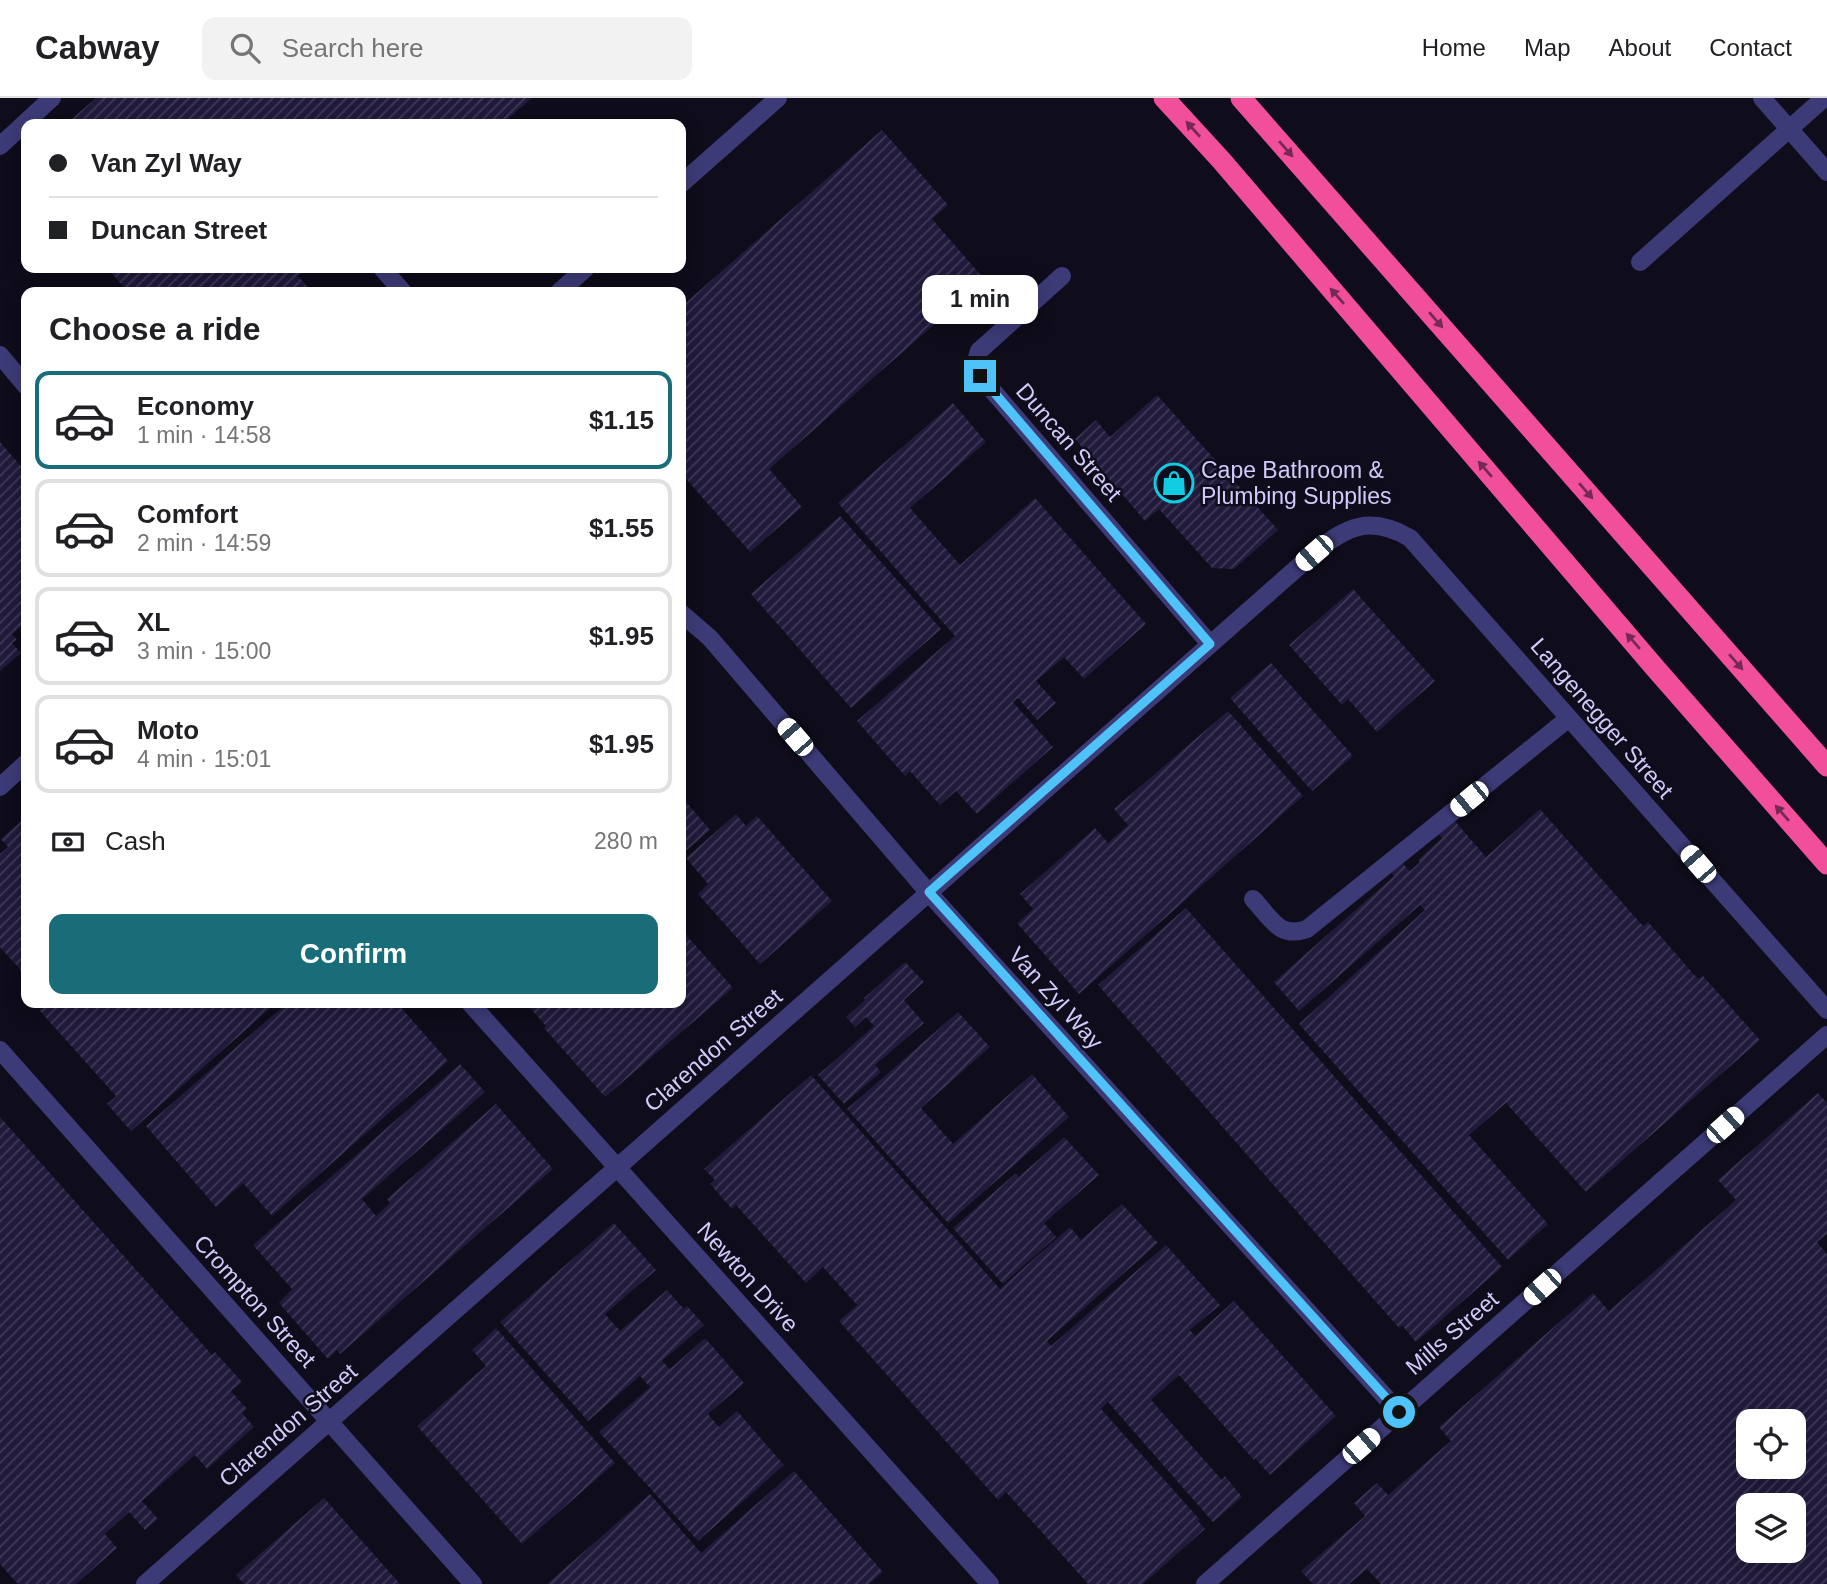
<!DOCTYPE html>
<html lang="en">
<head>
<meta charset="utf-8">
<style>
	body { margin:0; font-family:Helvetica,sans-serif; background:#f2f2f2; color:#202124; height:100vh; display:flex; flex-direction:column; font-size:26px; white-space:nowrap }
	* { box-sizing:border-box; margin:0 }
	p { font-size:23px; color:#757577 }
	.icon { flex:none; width:38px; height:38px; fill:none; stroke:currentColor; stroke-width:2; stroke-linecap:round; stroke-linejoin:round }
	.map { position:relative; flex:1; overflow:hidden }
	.sheet { position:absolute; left:21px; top:189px; width:665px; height:721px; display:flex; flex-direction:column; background:#fff; border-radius:14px; box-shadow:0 4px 18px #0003 }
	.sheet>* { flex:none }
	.hud { position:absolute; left:21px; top:21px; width:665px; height:154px; border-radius:14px; box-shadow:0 4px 18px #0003; display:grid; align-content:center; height:154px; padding:0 28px; background:#fff }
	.tools { position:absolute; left:1736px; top:1311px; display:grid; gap:14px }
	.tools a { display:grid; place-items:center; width:70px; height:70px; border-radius:14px; background:#fff; box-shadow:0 4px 18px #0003; font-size:35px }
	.end { position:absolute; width:32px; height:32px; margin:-16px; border:9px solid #4fc3f7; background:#111; box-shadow:0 0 0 4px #111 }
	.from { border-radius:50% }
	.bubble { position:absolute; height:49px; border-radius:14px; background:#fff; box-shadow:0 4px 18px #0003; font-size:23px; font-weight:700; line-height:49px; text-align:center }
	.car { position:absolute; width:21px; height:42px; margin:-21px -10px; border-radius:9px; box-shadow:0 0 5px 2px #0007; background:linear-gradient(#fff 24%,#345 0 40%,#fff 0 76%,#345 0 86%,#fff 0) }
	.hud b { display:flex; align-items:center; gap:24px; height:66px; font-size:26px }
	.hud b+b { border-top:2px solid #e0e0e0 }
	.hud i { width:18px; height:18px; background:#202124 }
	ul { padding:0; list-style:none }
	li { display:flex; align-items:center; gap:21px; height:98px; margin:0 14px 10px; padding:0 14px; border:4px solid #e0e0e0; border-radius:14px }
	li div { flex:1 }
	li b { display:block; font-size:26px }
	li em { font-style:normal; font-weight:700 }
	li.active { border-color:#196d79 }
	li>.icon { width:63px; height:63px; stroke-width:1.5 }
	h2 { padding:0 28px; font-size:32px; line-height:84px }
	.pay { display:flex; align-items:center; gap:18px; height:77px; padding:0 28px; font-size:26px }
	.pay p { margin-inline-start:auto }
	.action { display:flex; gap:14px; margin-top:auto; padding:14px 28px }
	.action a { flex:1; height:80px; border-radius:14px; background:#196d79; color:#fff; font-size:28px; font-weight:700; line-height:80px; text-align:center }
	header { display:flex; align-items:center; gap:42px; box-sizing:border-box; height:98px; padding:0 35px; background:#fff; border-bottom:2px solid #e0e0e0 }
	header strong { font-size:33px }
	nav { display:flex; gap:38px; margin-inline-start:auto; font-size:24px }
	.search { width:490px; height:63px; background:#f2f2f2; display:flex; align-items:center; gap:18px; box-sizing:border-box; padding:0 24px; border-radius:14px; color:#757577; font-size:26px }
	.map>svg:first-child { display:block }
	.building { fill:url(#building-hatch); fill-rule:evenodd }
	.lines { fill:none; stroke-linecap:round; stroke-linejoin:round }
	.minor { stroke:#3d3b77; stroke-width:18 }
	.highway { stroke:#f14f9c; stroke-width:21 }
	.oneway { fill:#752a55 }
	.route { stroke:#4fc3f7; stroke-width:9 }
	.labels { text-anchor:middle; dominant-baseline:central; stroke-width:5; stroke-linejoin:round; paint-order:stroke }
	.street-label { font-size:23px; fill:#d0cbfb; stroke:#0f0c1b }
	.poi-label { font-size:23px; fill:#d0cbfb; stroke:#0f0c1b; text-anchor:start }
</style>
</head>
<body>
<header>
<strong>Cabway</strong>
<div class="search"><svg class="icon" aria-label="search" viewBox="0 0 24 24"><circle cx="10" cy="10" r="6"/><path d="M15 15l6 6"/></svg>Search here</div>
<nav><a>Home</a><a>Map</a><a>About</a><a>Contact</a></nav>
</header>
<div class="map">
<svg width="1827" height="1486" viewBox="0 0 1827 1486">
	<defs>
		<pattern id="building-hatch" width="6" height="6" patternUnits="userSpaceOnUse" patternTransform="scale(1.75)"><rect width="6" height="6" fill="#211a3b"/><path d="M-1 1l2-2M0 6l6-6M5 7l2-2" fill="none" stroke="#403a58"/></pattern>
	</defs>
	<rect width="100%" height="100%" fill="#0f0c1b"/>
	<path class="building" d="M96,0H532L502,26H66Z
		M882,32L948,107L932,121L985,182L769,371L802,409L750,454L681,375V209Z
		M107,170H308L298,178L307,188L299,194H128Z
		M1157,297L1278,432L1234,471L1212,470L1159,411L1145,423L1075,341L1096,322L1110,339Z
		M953,305L986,344L910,410L960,467L1035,400L1146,526L1084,581L1064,559L1036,583L1056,605L1037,622L1018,600L1013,604L1053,649L977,716L956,693L940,707L910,673L905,678L857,623L955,538L838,405Z
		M0,344L26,374V524L12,536L17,542L12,545L21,555L0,573Z
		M840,418L941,531L851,610L751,496Z
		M1353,491L1435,583L1377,634L1348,601L1342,607L1289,547Z
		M1271,565L1353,658L1312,693L1230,600Z
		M1228,613L1303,698L1079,896L1017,825L1033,811L1020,796L1095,730L1108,745L1128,727L1114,711Z
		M681,698L710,732L681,757Z
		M1540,711L1643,828L1648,824L1698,881L1703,878L1760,942L1586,1094L1506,1005L1469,1037L1548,1126L1508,1162L1299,926L1425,812L1420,807L1299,913L1274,884L1394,778L1391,775L1402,765L1410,773L1420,764L1418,762L1442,740L1438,736L1454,722L1486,759Z
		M736,716L746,728L757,718L832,803L760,866L698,796L708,786L686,760Z
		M26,719V878L0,849V756L8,749L1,741Z
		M1186,810L1502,1169L1416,1244L1402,1227L1399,1230L1098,887Z
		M681,831L733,890L605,999L544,930L546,928L526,905H681Z
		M905,864L924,884L904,902L924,925L875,967L881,974L844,1006L818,977L874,928L866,919L855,929L846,919L865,902L864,900Z
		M48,905H276L131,1033L107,1006L116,998L39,912Z
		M287,905H397L448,963L272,1118L243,1085L216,1109L146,1028Z
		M958,914L990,949L921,1010L953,1046L1032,976L1069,1019L948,1125L847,1011Z
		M460,966L485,994L362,1101L376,1118L390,1105L387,1101L496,1006L553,1071L340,1256L337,1252L328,1261L279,1205L292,1191L253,1147Z
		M811,977L1000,1191L1070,1129L1081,1142L1122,1106L1158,1145L1047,1243L1051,1248L1166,1147L1220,1207L1190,1232L1195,1238L1234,1203L1336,1318L1270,1377L1255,1360L1254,1362L1179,1277L1151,1302L1222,1382L1225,1378L1242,1399L1213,1424L1108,1304L1101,1311L1200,1422L1198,1423L1205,1431L1143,1486H1088L1006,1394L998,1402L839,1223L857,1207L823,1169L806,1185L736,1107L732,1111L710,1086L715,1082L704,1071Z
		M1818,995L1827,1005V1136L1817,1144L1827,1156V1486H1381L1367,1471L1349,1486H1313L1301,1473L1365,1418L1354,1405L1377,1385L1388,1397L1451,1343L1439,1329L1593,1195L1609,1213L1736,1102L1718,1082ZM1748,1323H1794V1368H1748ZM1748,1407H1794V1452H1748Z
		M0,1019L212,1257L215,1254L242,1284L231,1293L247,1311L242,1315L254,1329L207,1371L195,1357L142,1403L158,1421L145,1432L129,1414L105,1436L117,1450L76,1486H18L0,1466Z
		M1064,1039L1099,1077L1044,1125L1056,1139L1003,1186L953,1130L1016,1075L1019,1079Z
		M614,1125L656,1172L605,1216L620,1233L667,1192L684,1211L687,1208L704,1227L662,1263L670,1271L705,1240L744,1285L708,1316L719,1329L737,1313L784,1367L698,1443L599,1334L650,1289L640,1278L588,1323L500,1224Z
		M496,1230L615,1365L522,1446L417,1328L486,1268L472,1252Z
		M794,1373L883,1474L869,1486H547L650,1396L701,1455Z
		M324,1400L400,1486H244L236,1477Z"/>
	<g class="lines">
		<path class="minor" d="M1762,0L1827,74
			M0,48L52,0
			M681,86L778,0
			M1640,164L1824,0
			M382,170L403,194
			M1062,178L979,253L975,266L980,278L1210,546
			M559,194L586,170
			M0,257L26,288
			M681,515L710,540L928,794L1399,1314
			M0,689L26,665
			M1253,801C1271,820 1279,841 1307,831L1569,620
			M470,905L990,1486
			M0,952L473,1486
			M145,1486L1314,455C1347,428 1370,417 1410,440L1827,912
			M1205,1486L1827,937"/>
		<path class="highway" d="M1164,0L1221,62L1656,571L1827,766
			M1241,0L1827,668"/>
	</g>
	<defs><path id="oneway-solid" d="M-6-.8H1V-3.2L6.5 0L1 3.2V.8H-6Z" transform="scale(1.75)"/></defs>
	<g class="oneway">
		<use href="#oneway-solid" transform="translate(1193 31) rotate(-132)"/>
		<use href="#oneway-solid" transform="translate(1286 51) rotate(49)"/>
		<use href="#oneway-solid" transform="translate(1337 198) rotate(-131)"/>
		<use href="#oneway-solid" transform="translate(1436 222) rotate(49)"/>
		<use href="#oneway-solid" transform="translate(1485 371) rotate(-131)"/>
		<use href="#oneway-solid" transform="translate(1586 393) rotate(49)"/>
		<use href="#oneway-solid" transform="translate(1633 543) rotate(-131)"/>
		<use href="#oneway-solid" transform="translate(1736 564) rotate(49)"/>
		<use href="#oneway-solid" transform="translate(1782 715) rotate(-131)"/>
	</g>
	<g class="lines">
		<path class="route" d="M980,278L1210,546L929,794L1399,1314"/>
	</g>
	<defs>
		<symbol id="shop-ring" viewBox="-11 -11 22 22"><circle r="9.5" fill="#0f0c1b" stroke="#11cbe0" stroke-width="1.5"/><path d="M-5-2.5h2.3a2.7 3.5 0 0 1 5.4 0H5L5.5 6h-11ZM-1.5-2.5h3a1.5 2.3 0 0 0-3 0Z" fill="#11cbe0"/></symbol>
	</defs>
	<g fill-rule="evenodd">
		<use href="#shop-ring" x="1152" y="363" width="44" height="44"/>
	</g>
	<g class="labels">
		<g class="street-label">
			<text transform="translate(1069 344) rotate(49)">Duncan Street</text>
			<text transform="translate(1602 620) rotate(49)">Langenegger Street</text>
			<text transform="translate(1056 900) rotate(48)">Van Zyl Way</text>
			<text transform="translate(713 952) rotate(-41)">Clarendon Street</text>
			<text transform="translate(748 1179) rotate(48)">Newton Drive</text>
			<text transform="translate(255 1203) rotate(48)">Crompton Street</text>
			<text transform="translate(1452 1235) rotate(-41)">Mills Street</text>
			<text transform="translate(288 1327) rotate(-41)">Clarendon Street</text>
		</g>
		<g class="poi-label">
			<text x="1201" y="372">Cape Bathroom &amp;<tspan x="1201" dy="26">Plumbing Supplies</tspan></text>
		</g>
	</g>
</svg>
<div class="tools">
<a><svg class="icon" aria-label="locate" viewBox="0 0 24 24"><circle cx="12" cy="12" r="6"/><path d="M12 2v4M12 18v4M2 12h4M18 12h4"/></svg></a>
<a><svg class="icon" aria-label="layers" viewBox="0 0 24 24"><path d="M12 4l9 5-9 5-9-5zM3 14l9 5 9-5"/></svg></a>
</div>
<i class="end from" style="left:1399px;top:1314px"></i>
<i class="end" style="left:980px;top:278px"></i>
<div class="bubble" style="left:922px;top:177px;width:116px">1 min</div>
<i class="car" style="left:1314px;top:455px;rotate:229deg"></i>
<i class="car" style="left:795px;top:639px;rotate:319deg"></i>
<i class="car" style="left:1469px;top:701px;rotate:231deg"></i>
<i class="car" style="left:1698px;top:766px;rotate:319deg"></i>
<i class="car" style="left:1725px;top:1027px;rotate:48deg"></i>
<i class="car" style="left:1542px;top:1189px;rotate:228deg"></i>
<i class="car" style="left:1361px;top:1348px;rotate:49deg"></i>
<div class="hud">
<b><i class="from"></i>Van Zyl Way</b>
<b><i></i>Duncan Street</b>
</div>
<section class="sheet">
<h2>Choose a ride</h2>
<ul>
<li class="active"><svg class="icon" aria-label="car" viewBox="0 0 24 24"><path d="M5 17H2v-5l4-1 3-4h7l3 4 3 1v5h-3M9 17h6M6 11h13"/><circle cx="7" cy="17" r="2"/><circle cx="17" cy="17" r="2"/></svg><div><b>Economy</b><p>1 min · 14:58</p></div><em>$1.15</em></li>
<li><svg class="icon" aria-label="car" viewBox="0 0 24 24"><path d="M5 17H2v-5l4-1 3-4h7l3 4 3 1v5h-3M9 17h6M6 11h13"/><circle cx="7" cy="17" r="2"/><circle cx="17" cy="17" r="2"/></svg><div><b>Comfort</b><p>2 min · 14:59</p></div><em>$1.55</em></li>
<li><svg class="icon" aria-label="car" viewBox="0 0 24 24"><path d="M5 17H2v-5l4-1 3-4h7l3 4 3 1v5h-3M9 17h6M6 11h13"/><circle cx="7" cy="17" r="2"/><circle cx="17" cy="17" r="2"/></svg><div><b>XL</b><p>3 min · 15:00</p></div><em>$1.95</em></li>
<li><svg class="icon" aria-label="car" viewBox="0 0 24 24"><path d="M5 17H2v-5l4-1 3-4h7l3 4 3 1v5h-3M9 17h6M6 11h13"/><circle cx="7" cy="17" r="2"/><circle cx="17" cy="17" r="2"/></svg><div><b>Moto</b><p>4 min · 15:01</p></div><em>$1.95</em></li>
</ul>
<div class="pay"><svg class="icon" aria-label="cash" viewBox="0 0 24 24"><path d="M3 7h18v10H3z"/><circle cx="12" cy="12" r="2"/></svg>Cash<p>280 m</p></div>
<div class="action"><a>Confirm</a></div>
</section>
</div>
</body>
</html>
